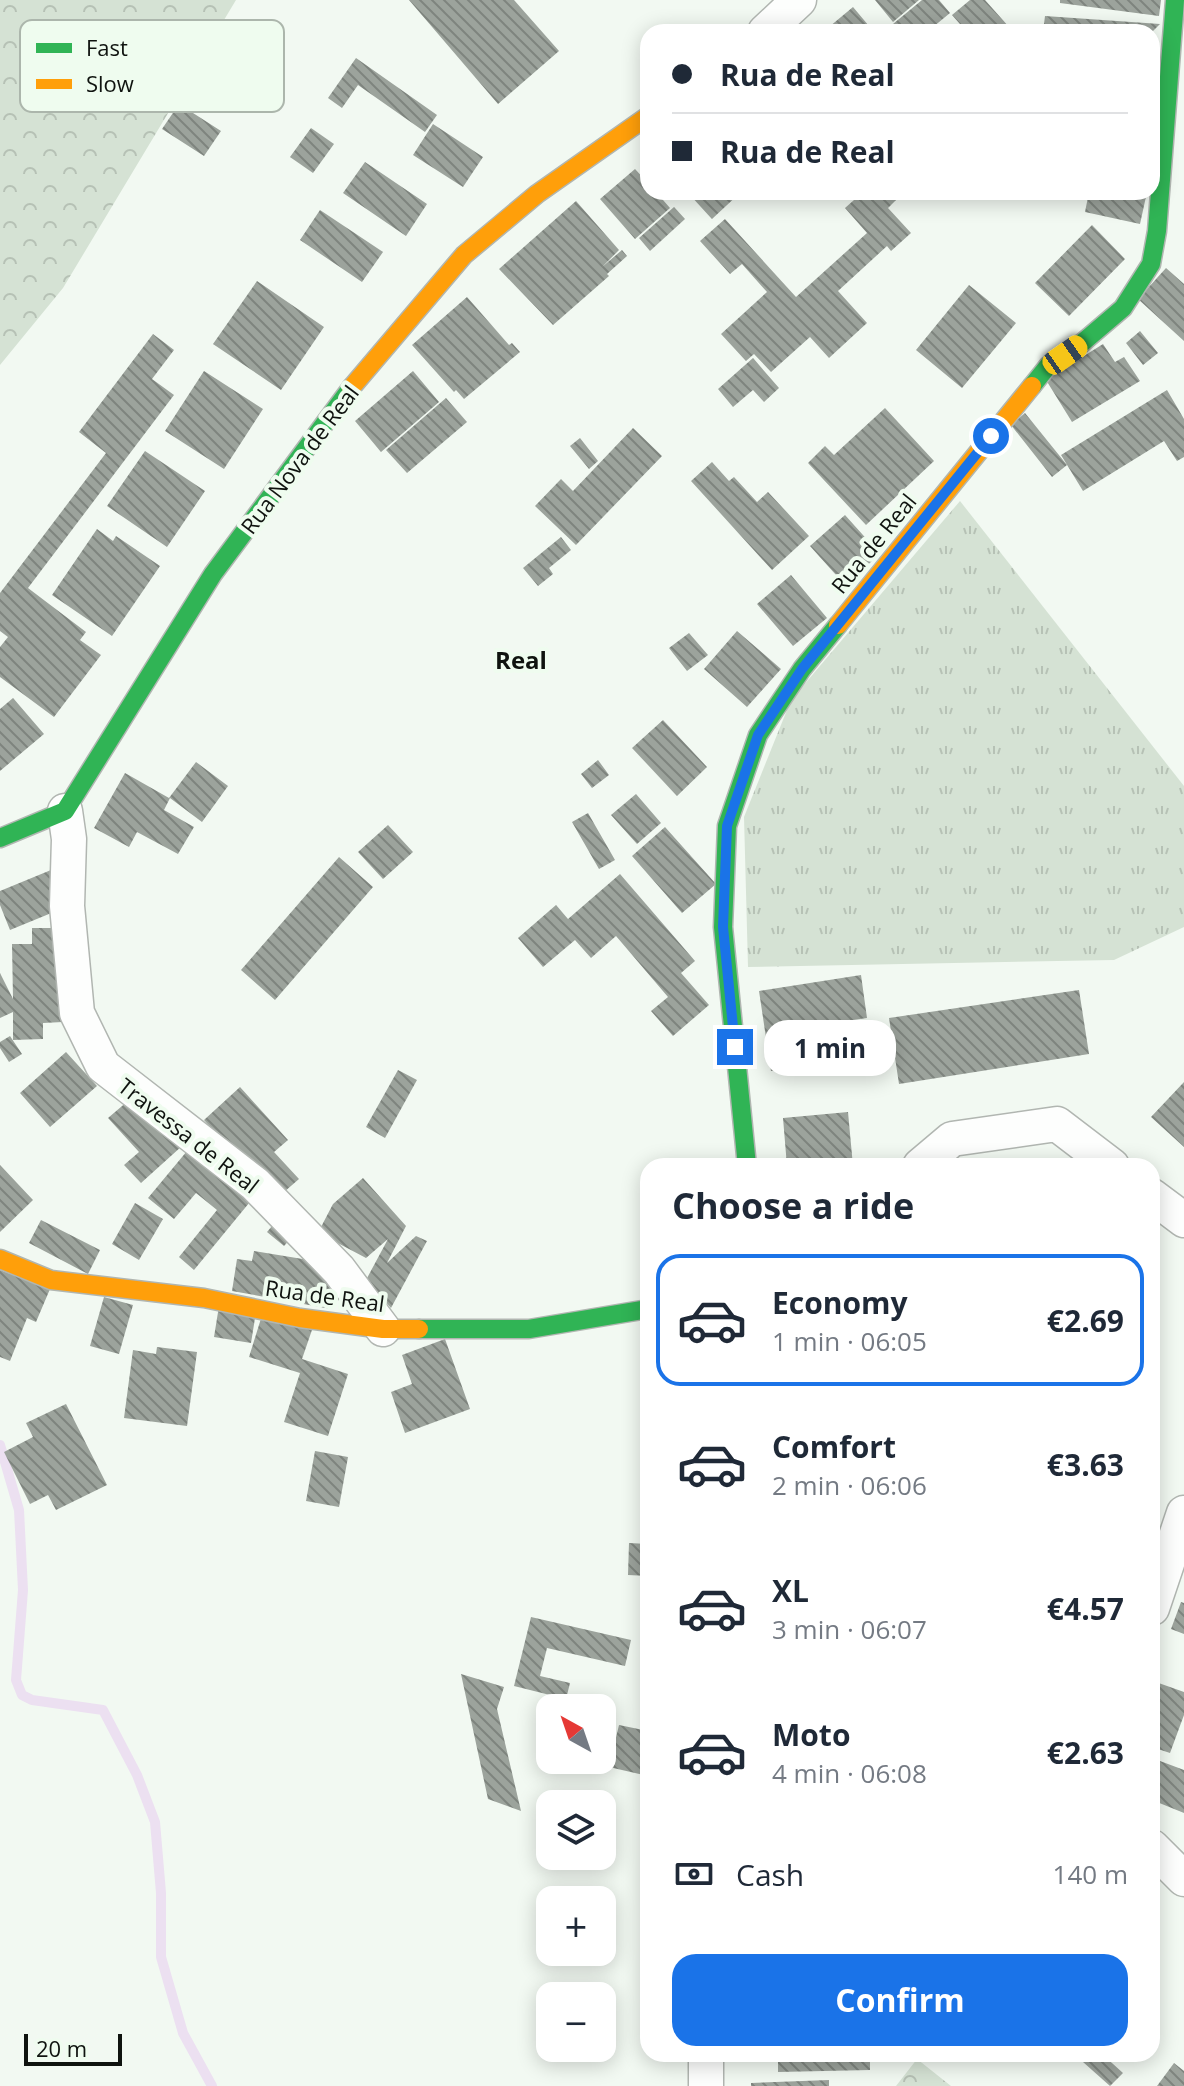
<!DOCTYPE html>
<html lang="en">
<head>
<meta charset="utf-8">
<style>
	body { margin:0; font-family:"Open Sans",sans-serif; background:#f6f6f7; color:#1f2937; height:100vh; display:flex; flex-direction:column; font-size:30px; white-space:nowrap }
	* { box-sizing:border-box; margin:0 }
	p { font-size:26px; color:#747a83 }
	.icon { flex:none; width:44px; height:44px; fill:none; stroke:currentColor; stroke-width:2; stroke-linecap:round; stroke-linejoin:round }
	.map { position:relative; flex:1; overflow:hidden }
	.sheet { position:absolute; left:640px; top:1158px; width:520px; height:904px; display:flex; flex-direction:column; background:#fff; border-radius:24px; box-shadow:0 4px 20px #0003 }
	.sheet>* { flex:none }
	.banner { position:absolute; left:640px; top:24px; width:520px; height:176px; border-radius:24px; box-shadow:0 4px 20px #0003; display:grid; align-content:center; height:176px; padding:0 32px; background:#fff }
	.needle { width:52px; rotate:320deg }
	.fabs { position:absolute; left:536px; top:1694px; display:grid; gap:16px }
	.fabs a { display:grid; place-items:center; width:80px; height:80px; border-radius:16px; background:#fff; box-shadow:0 4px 20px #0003; font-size:40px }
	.scale { position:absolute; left:24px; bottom:20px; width:98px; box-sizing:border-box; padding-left:8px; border:4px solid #0f130f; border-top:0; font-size:22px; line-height:28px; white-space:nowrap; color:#0f130f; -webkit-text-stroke:6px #effcef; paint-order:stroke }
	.end { position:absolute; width:36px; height:36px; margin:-18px; border:10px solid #1a73e8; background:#fff; box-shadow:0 0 0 4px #fff }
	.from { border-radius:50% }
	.bubble { position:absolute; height:56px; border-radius:24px; background:#fff; box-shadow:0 4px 20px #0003; font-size:26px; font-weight:700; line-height:56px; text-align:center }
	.car { position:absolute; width:24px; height:48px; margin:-24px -12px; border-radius:10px; box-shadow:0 0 6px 2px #0007; background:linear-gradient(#f5c518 24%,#345 0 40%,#f5c518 0 76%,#345 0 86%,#f5c518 0) }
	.banner b { display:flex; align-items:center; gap:28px; height:76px; font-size:30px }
	.banner b+b { border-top:2px solid #e0e1e3 }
	.banner i { width:20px; height:20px; background:#1f2937 }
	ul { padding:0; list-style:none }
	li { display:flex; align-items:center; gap:24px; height:132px; margin:0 16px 12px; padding:0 16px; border:4px solid transparent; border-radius:24px }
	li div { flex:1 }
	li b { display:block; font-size:30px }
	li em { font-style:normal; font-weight:700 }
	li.on { border-color:#1a73e8 }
	li>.icon { width:72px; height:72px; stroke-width:1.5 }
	h2 { padding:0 32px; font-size:36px; line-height:96px }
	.pay { display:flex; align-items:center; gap:20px; height:88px; padding:0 32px; font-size:30px }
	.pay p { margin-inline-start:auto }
	.action { display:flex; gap:16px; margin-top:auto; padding:16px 32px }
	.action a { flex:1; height:92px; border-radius:24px; background:#1a73e8; color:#fff; font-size:32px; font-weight:700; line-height:92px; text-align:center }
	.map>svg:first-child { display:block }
	.grass { fill:url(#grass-tufts) }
	.forest { fill:url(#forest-crowns) }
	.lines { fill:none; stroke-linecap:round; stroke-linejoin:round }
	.stream { stroke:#ece0f1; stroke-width:10 }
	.building { fill:url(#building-back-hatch) }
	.street-casing { stroke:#b1b6b1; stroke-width:37 }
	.fast-casing { stroke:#b1b6b1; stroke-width:21 }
	.slow-casing { stroke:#b1b6b1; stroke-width:21 }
	.street { stroke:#fdfefd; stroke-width:34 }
	.fast { stroke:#30b455; stroke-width:18 }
	.slow { stroke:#ff9f0a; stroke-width:18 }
	.route { stroke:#1a73e8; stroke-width:10 }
	.labels { text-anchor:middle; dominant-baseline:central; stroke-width:8; stroke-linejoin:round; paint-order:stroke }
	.street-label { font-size:22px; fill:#0f130f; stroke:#effcef }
	.neighbourhood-label { font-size:24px; font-weight:bold; fill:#0f130f; stroke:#effcef }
	.key { fill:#effcef; stroke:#acb6ac; stroke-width:2 }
	.key-label { font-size:22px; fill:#0f130f }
</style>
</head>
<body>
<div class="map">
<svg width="1184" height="2086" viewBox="0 0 1184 2086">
	<defs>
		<pattern id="grass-tufts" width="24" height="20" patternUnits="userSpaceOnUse" patternTransform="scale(2)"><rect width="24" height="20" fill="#d5e2d4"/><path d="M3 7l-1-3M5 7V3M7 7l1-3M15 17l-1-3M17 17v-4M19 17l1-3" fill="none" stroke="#b6c1b5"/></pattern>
		<pattern id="forest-crowns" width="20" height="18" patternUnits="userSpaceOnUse" patternTransform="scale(2)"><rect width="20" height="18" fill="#d5e2d4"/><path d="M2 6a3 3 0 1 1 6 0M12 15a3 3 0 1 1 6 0" fill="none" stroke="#b6c1b5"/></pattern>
		<pattern id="building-back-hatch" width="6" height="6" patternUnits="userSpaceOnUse" patternTransform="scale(2)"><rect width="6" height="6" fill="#9ca39c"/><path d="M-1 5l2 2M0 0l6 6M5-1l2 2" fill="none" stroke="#7e847e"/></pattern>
	</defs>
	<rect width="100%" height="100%" fill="#f2f9f2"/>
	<path class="grass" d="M960,501L1184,786V927L1114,960L748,967L744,817L791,700Z"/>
	<path class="forest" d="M0,0H236L63,288L0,365Z
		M917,2059L951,2086H896Z"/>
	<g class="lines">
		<path class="stream" d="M0,1445L19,1510L23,1590L16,1680L22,1695L32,1700L103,1710L137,1775L155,1822L161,1893V1957L183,2033L212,2086"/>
	</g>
	<path class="building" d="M409,0H514L559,51L498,104Z
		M875,0H919L893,22Z
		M922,0H939L950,13L927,32H900L893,24Z
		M970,0H985L1009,27L1004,32H967L952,15Z
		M1060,0H1161L1159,16L1060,3Z
		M853,7L874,32H823Z
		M1045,16L1160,24L1152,32H1043Z
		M356,58L437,115L425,132L358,85L342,108L328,98Z
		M179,104L221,131L204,156L162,129Z
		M433,124L483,157L463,187L413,155Z
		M311,128L334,144L313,173L290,157Z
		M365,162L427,204L406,236L343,193Z
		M635,169L648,183V192H656L670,208L635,239L600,199Z
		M683,192H741L712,219L689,194L687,196Z
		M863,192H892L898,198L888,208L911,233L891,251L887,246L838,291L867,323L829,358L810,337L771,372L754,354L746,361L721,334L767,292L742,264L730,274L700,241L725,219L796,297L867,233L845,208Z
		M1089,192H1147L1140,224L1085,212Z
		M576,201L619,250L602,267L622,250L627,256L607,274L609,276L553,325L499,269Z
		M674,207L685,219L650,251L639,238Z
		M320,210L383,252L362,282L300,240Z
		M1092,225L1125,259L1069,316L1035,283Z
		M1166,268L1184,284V341L1138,299Z
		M257,281L324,327L281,390L213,344Z
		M969,285L1016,323L962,388L916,350Z
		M467,297L509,345L512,343L520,352L464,399L456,390L454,392L412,345Z
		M1140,331L1158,353L1143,365L1126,343Z
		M153,334L174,350L152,379L174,395L28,588L86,632L80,640L101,655L54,717L0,677V647L8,637L0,631V593L106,453L79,432Z
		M1103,344L1115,362L1124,357L1140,381L1072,422L1046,380Z
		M753,358L779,388L764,402L753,390L733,407L718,389Z
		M204,371L263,409L224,469L165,431Z
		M413,371L439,402L381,452L355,421Z
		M1167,390L1184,419V457L1177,461L1164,441L1083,491L1061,455Z
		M446,398L467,422L407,473L386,450Z
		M885,408L934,461L866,525L808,463L825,446L834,455Z
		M1025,413L1067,465L1052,477L1011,425Z
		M633,428L662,456L576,545L535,506L561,479L573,491Z
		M580,438L598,461L589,469L570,446Z
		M145,451L205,491L167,547L107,506Z
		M712,462L729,481L734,477L757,502L768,492L809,536L772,570L691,481Z
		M845,515L880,554L845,585L810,546Z
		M97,529L113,541L116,536L160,566L112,636L52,595Z
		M561,537L571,550L549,568L553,574L538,586L523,568Z
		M791,575L827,618L793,646L757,604Z
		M737,631L781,669L747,707L704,669Z
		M689,633L708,655L687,671L669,648Z
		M13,698L44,734L0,771V709Z
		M663,720L707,767L677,796L632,748Z
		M598,760L609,775L592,788L581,774Z
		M196,762L228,786L202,822L170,798L164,810L194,827L178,854L137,832L129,847L94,828L125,773L169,798Z
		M636,794L661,823L637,844L611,815Z
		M588,813L615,860L599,869L572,822Z
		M388,825L413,852L383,879L358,852Z
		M665,827L716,884L682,913L632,856Z
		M339,857L373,887L275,1000L241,970Z
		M51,870L66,907L10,930L0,905V891Z
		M620,874L695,961L681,973L709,1005L673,1036L651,1011L668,997L616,936L591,958L575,940L543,967L518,938L556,905L568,919Z
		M32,928H61L63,1022L43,1023V1039L13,1040V1012L0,1018V973L13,999L12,944H32Z
		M861,975L867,1018L825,1024L830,1062L771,1071L759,991Z
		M1079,990L1089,1054L899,1084L889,1018Z
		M10,1036L22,1054L9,1062L0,1048V1042Z
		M66,1052L97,1086L50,1127L20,1093Z
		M398,1070L417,1080L385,1138L366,1127Z
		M1184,1082V1147L1151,1117Z
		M240,1087L288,1140L274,1152L299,1179L276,1199L204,1120Z
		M135,1095L182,1146L141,1183L124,1165L139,1152L108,1118Z
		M848,1112L853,1166H787L783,1118Z
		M192,1145L254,1197L194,1270L179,1257L217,1210L196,1193L174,1219L148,1198Z
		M0,1165L33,1200L0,1232Z
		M363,1178L406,1226L387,1263L416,1236L427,1241L391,1308L366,1280L388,1239L366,1258L332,1240L321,1227L333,1204Z
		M135,1203L163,1219L139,1260L112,1244Z
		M41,1220L100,1250L88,1274L29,1243Z
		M277,1220L294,1235L284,1246L267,1232Z
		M254,1251L339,1265L331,1309L232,1291L237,1259L252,1261Z
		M0,1270L50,1289L36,1322L27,1318L10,1361L0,1357Z
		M104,1297L133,1305L119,1354L90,1346Z
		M219,1306L256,1312L251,1343L214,1337Z
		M263,1312L313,1327L302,1359L348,1374L328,1436L284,1422L300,1373L249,1357Z
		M445,1339L470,1409L405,1433L391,1392L412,1384L402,1355Z
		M157,1347L197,1352L187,1426L124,1418L133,1350L156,1354Z
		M66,1404L107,1485L56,1510L48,1495L30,1504L4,1452L33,1437L26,1423Z
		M315,1451L348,1457L339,1507L306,1501Z
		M629,1543L648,1544V1576L628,1575Z
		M1181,1602L1184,1603V1634L1171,1629Z
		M531,1617L631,1640L625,1666L547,1648L540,1676L570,1683L566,1699L514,1686Z
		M461,1674L504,1687L497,1709L521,1811L488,1799Z
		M1153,1681L1184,1692V1715L1170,1753L1152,1747Z
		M619,1725L648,1731V1776L609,1767Z
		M1152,1758L1184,1770V1813L1152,1800Z
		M778,2054H870V2070L778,2072Z
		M1074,2054H1102L1123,2073L1110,2086Z
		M1174,2063L1184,2071V2086H1157Z
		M829,2080V2086H751V2083Z"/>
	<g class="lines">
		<defs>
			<path id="street" d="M765,32L799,0
				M65,811L69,839L67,906L77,1013L103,1066L255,1184L339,1270L383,1329
				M920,1166L952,1139L1057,1124L1112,1166
				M1152,1196L1184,1220
				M1152,1608L1184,1513
				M1152,1847L1184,1879
				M706,2086V2054"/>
			<path id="fast" d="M1032,386L1048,366L1082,343L1123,308L1151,264L1157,231L1175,0
				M0,838L65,811L213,574L351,388
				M747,1166L723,927L727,826L758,735L802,669L838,625
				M419,1329H529L648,1309"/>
			<path id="slow" d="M351,388L464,255L537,194L648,116
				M838,625L1032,386
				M0,1259L51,1280L204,1298L300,1318L383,1329H419"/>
		</defs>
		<use href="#street" class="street-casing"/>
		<use href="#fast" class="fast-casing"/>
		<use href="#slow" class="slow-casing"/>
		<use href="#street" class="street"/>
		<use href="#fast" class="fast"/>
		<use href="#slow" class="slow"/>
	</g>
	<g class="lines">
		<path class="route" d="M735,1047L723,927L727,826L758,735L802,669L991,436"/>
	</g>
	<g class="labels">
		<g class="street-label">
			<text transform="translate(299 459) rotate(-53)">Rua Nova de Real</text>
			<text transform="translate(873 543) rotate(-51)">Rua de Real</text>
			<text transform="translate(189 1135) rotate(38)">Travessa de Real</text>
			<text transform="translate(325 1295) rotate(8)">Rua de Real</text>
		</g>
		<g class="neighbourhood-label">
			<text x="521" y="659">Real</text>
		</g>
	</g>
	<rect x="20" y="20" width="264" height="92" rx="12" class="key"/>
	<rect x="36" y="43" width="36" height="10" fill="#30b455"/>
	<rect x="36" y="79" width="36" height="10" fill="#ff9f0a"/>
	<g class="key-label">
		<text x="86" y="56">Fast</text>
		<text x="86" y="92">Slow</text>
	</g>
</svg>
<div class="fabs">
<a><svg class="needle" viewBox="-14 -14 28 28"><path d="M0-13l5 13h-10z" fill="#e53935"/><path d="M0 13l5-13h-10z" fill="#747a83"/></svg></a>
<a><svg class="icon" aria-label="layers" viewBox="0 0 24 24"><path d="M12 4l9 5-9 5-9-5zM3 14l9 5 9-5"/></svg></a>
<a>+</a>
<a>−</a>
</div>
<div class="scale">20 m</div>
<i class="end from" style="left:991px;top:436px"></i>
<i class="end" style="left:735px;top:1047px"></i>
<div class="bubble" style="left:764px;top:1020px;width:132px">1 min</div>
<i class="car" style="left:1065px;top:355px;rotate:55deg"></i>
<div class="banner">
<b><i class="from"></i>Rua de Real</b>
<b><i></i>Rua de Real</b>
</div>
<section class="sheet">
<h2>Choose a ride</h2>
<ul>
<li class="on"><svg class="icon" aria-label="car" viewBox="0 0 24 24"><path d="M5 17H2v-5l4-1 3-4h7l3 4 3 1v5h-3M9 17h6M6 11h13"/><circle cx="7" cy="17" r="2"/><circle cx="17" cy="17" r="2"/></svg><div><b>Economy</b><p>1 min · 06:05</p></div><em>€2.69</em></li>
<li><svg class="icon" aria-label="car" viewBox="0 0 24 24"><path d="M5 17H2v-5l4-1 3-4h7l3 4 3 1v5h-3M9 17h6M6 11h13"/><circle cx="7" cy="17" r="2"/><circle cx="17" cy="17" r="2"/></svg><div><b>Comfort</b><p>2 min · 06:06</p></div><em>€3.63</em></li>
<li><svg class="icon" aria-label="car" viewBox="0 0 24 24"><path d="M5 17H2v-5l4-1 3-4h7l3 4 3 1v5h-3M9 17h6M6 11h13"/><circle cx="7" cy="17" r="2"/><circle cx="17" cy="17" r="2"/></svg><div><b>XL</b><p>3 min · 06:07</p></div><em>€4.57</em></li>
<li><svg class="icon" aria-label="car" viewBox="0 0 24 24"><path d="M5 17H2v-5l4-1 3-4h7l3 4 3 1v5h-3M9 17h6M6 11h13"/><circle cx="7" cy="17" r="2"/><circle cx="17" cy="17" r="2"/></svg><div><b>Moto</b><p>4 min · 06:08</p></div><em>€2.63</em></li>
</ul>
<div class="pay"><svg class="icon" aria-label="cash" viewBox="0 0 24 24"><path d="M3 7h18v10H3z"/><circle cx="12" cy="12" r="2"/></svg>Cash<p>140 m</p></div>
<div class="action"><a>Confirm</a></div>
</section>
</div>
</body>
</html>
